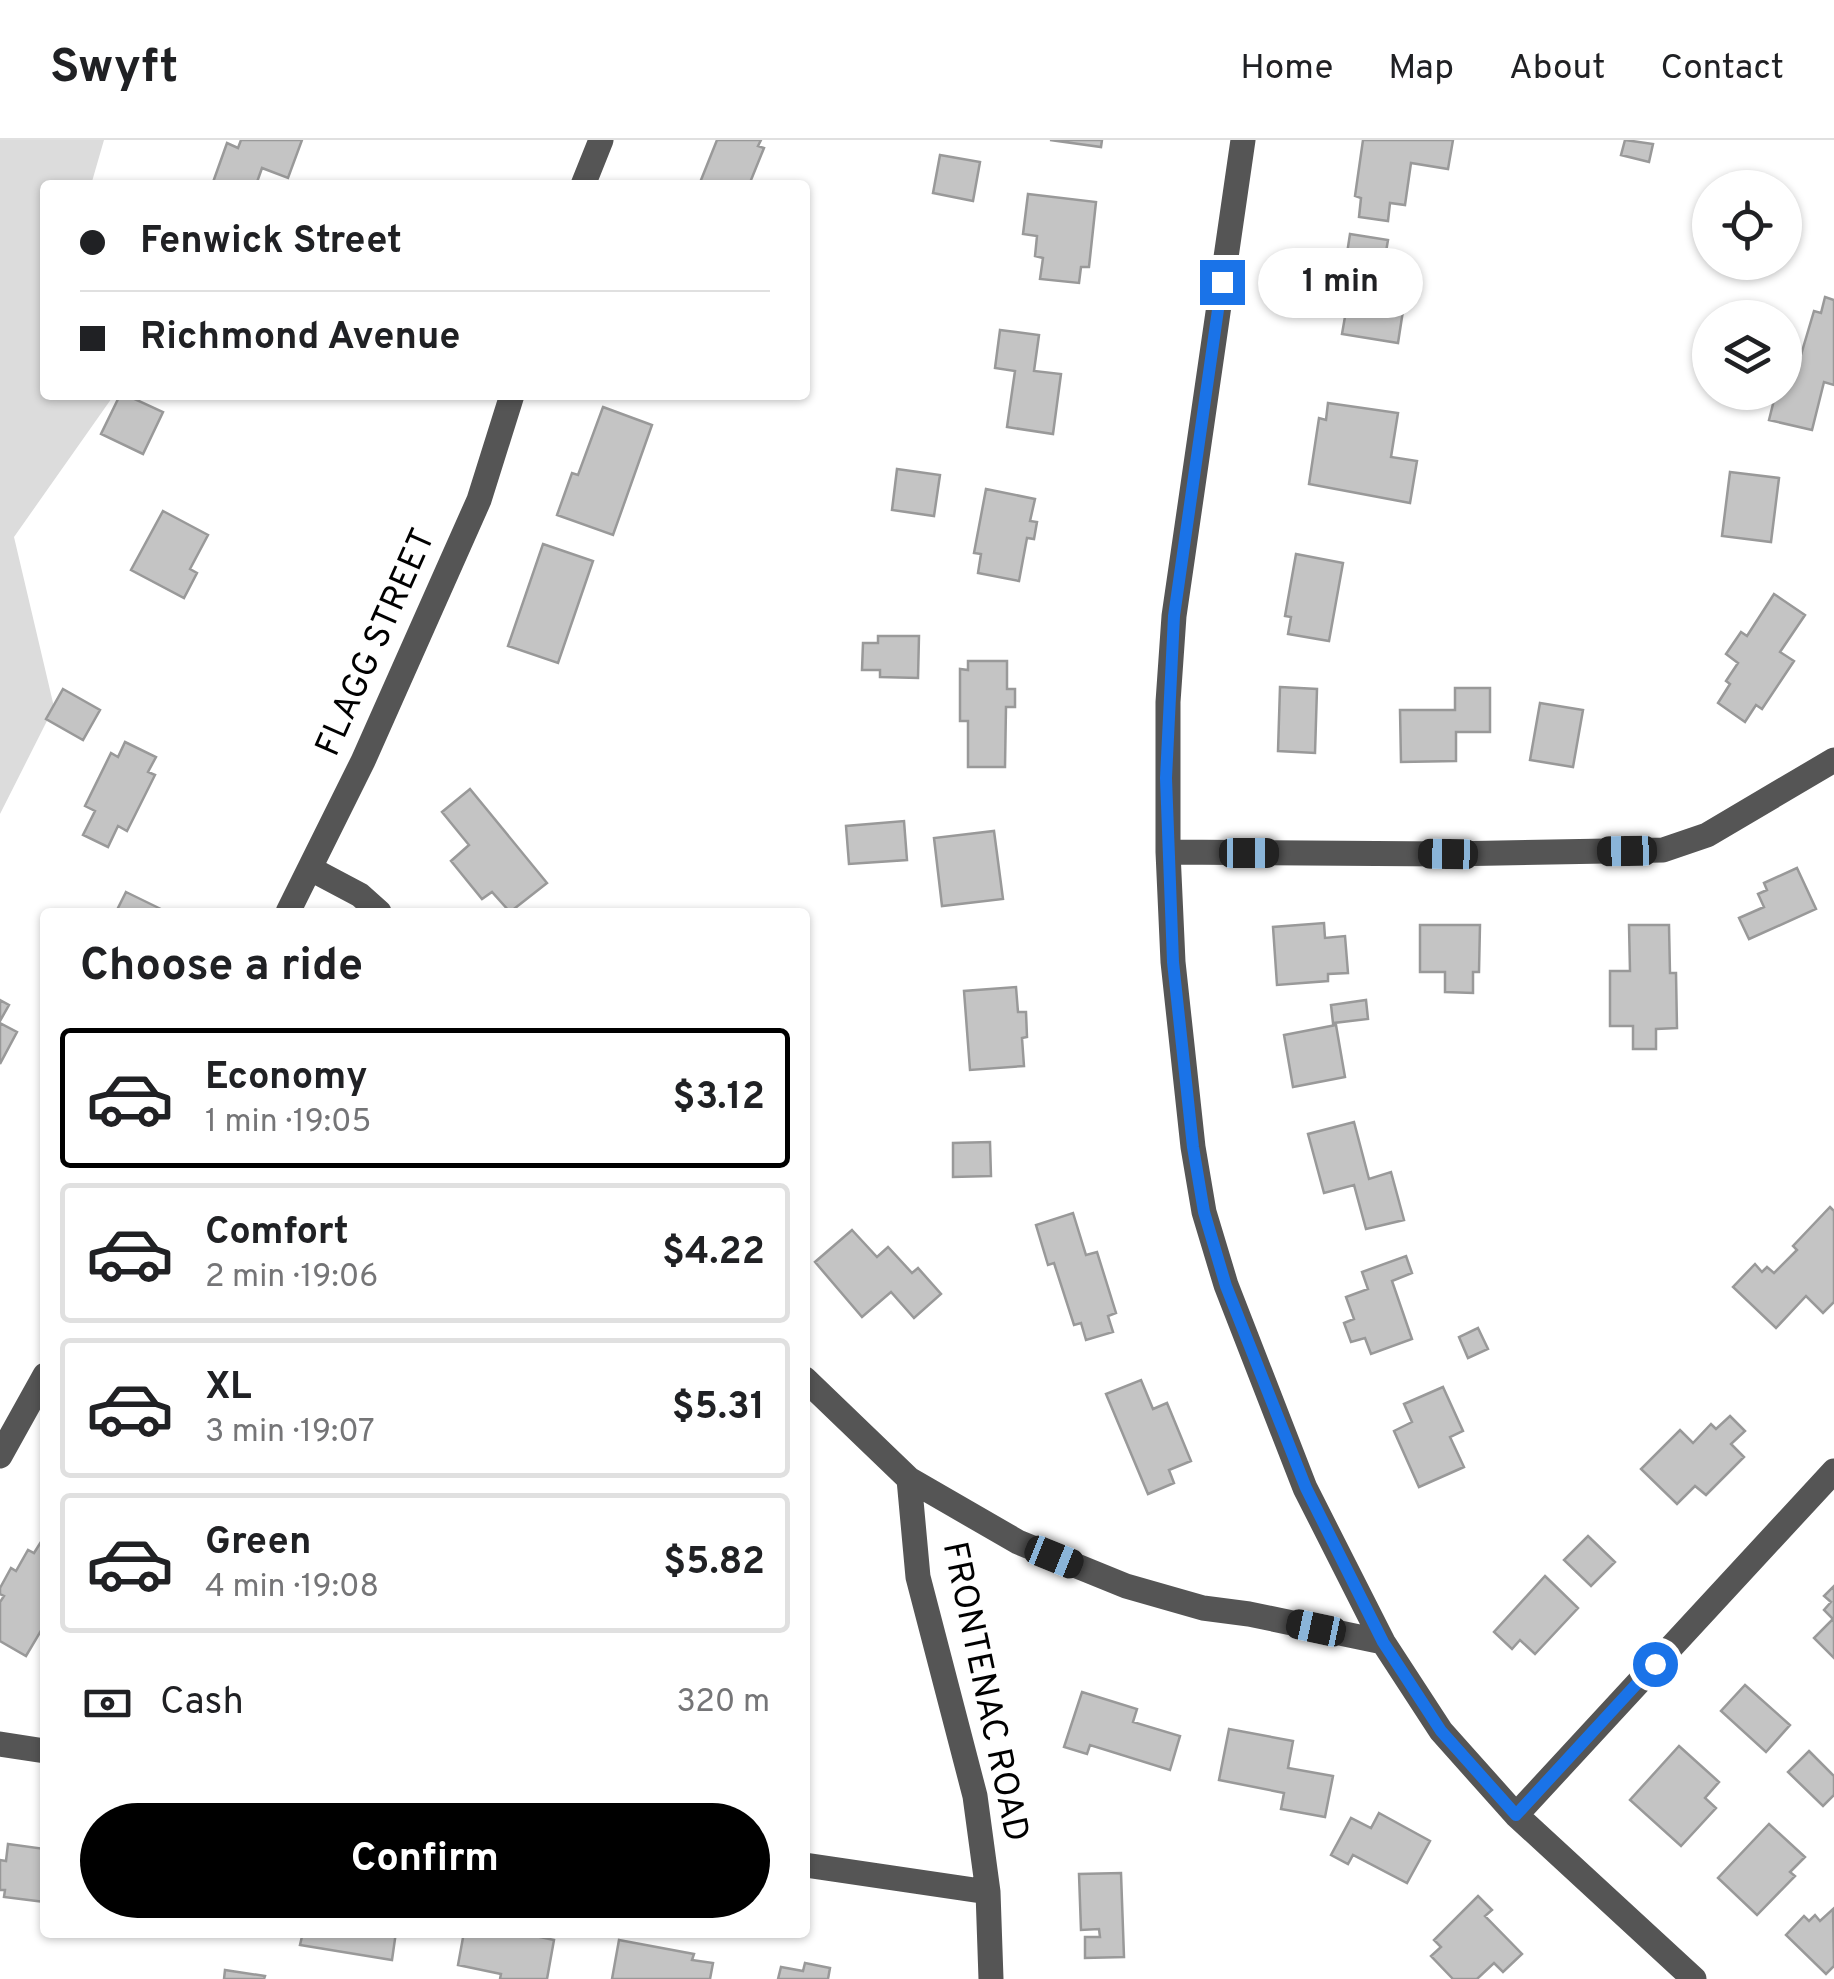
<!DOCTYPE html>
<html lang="en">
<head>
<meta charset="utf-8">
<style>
	body { margin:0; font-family:Overpass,sans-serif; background:#f2f2f2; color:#202124; height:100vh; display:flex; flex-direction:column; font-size:38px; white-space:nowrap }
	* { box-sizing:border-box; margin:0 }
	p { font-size:32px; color:#757577 }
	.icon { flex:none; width:55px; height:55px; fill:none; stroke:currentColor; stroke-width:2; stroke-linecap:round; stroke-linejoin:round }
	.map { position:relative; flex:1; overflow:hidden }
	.details { position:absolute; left:40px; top:768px; width:770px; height:1030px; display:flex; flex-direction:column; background:#fff; border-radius:10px; box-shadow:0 2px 8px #0004 }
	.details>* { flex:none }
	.top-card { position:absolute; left:40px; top:40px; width:770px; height:220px; border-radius:10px; box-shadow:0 2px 8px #0004; display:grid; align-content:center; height:220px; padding:0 40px; background:#fff }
	.fabs { position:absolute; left:1692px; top:30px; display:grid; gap:20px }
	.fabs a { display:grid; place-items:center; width:110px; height:110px; border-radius:50%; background:#fff; box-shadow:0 2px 8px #0004; font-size:50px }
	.end { position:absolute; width:45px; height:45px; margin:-22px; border:12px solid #1a73e8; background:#fff; box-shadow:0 0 0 5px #fff }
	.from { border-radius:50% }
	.bubble { position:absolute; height:70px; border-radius:35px; background:#fff; box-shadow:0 2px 8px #0004; font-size:32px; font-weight:700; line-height:70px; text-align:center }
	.car { position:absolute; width:30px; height:60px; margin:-30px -15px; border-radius:12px; box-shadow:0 0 8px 2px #0007; background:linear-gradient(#222 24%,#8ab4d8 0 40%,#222 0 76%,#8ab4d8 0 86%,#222 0) }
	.top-card b { display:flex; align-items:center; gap:35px; height:95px; font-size:38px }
	.top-card b+b { border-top:2px solid #e0e0e0 }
	.top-card i { width:25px; height:25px; background:#202124 }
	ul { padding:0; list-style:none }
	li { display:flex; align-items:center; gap:30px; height:140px; margin:0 20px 15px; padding:0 20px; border:5px solid #e0e0e0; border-radius:10px }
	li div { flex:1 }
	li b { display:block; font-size:38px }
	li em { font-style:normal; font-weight:700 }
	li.current { border-color:#000 }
	li>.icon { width:90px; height:90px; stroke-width:1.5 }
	h2 { padding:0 40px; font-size:45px; line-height:120px }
	.pay { display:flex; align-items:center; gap:25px; height:110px; padding:0 40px; font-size:38px }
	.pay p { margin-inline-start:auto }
	.action { display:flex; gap:20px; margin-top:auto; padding:20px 40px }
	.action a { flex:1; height:115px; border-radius:60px; background:#000; color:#fff; font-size:40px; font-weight:700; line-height:115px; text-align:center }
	header { display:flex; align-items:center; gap:60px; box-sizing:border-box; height:140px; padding:0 50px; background:#fff; border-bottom:2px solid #e0e0e0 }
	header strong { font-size:48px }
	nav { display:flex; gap:55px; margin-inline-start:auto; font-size:35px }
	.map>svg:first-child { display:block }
	.green { fill:#dcdcdc }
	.building { fill:#c4c4c4; stroke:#999; stroke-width:2.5 }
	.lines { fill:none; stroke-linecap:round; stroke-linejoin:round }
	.minor { stroke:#555; stroke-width:25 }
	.route { stroke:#1a73e8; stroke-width:12 }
	.labels { text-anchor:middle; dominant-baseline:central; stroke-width:8; stroke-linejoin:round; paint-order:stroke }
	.street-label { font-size:35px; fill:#000; stroke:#fff }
</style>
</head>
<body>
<header>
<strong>Swyft</strong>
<nav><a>Home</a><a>Map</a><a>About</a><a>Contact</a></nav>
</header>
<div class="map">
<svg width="1834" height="1839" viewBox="0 0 1834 1839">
	<rect width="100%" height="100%" fill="#fff"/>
	<path class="green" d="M0,0H104L91,45H45V255H114L14,397L54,567L0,674Z"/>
	<path class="building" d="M241,0H302L288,38L262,28L256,45H212L227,3L238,8Z
		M717,0H761L758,6L764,8L749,45H699Z
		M1050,0H1102L1101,7Z
		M1363,0H1453L1448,29L1411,23L1405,65L1390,63L1388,81L1359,77L1361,58L1355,56Z
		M1625,0L1653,4L1649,22L1621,15Z
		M940,15L980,22L973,61L933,53Z
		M1028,54L1096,62L1089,127H1081L1079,143L1040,139L1043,118L1035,116L1037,96L1023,94Z
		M1350,94L1388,100L1381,141L1407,145L1398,203L1342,194L1350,148L1342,146Z
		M1825,157L1834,160V245L1824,242L1812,290L1769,280L1776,252H1785V233L1795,235L1814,171L1821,173Z
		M1000,190L1039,195L1034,231L1061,234L1053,294L1007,287L1015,231L995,228Z
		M120,255H126L163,272L143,314L101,294Z
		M1328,263L1398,273L1391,317L1417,321L1410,363L1309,344L1319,278L1326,280Z
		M603,267L652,285L613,395L557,375L572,333L578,335Z
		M897,329L940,335L934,376L892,370Z
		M1730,332L1779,338L1771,402L1722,396Z
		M986,349L1035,359L1030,381L1037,382L1034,399L1027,398L1019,441L978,433L981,414L974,413Z
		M163,371L208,395L190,429L197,433L184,458L131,430Z
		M543,404L593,421L558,523L508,506Z
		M1296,414L1343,423L1329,501L1288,494L1291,477L1285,476Z
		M1774,454L1805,475L1780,512L1794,521L1762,569L1756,565L1745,582L1718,563L1730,544L1726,541L1738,523L1726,514L1741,492L1747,496Z
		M878,496H919L918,538L880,537V530H862L863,503H878Z
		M968,521H1007V549H1015V567H1006L1005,627H968V581H960V529L968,530Z
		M1280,547L1317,549L1315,613L1278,611Z
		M1455,548H1490V592H1456V621L1401,622L1400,570H1455Z
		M63,549L100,570L83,600L46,579Z
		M1540,563L1583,570L1573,627L1530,620Z
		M125,602L156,617L148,632L155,635L127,691L118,686L108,707L83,695L95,671L85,666L111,613L118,617Z
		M470,649L547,743L510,772L492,752L482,759L451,721L469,705L442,672Z
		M904,681L907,720L849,724L846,686Z
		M994,691L1003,759L942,766L934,698Z
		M1797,728L1816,769L1749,799L1739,778L1764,767L1758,754L1767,750L1764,743Z
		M126,752L167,772H116Z
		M1324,783L1325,798L1345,796L1348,833L1328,834V841L1277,845L1273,787Z
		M1420,785H1480L1479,832H1473V853L1445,852V832H1420Z
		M1629,785H1669L1670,833H1676L1677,888L1656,889V909H1633V886H1610V831H1630Z
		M1016,847L1018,872H1026L1027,897L1022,898L1024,926L970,930L964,851Z
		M0,860L9,865L0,881Z
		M1366,860L1368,879L1333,883L1331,865Z
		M0,883L17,892L0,924Z
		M1336,885L1345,937L1293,947L1284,895Z
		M1354,982L1369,1039L1391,1032L1404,1080L1366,1089L1354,1045L1324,1053L1308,994Z
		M990,1002L991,1036L953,1037V1003Z
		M1830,1067L1834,1071V1162L1823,1173L1806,1156L1776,1188L1733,1147L1755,1124L1762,1132L1767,1127L1774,1133L1797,1110L1793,1106Z
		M1073,1073L1086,1115L1097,1112L1116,1173L1108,1176L1113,1192L1086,1200L1081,1183L1074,1185L1054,1123L1048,1125L1036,1085Z
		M852,1090L877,1117L888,1107L912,1133L918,1128L941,1154L914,1178L891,1152L862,1177L815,1122Z
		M1406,1116L1412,1133L1392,1141L1412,1199L1371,1214L1365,1198L1351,1202L1344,1183L1354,1179L1346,1157L1368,1149L1362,1132Z
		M1478,1188L1488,1209L1468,1218L1459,1197Z
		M1141,1240L1153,1269L1167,1263L1191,1321L1169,1330L1174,1343L1148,1354L1106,1254Z
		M1443,1247L1463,1291L1450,1297L1464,1327L1419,1347L1394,1291L1412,1282L1404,1264Z
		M1730,1276L1745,1291L1731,1304L1744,1317L1706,1355L1695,1346L1677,1364L1641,1329L1680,1290L1693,1303L1711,1284L1716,1289Z
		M1588,1396L1615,1422L1591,1446L1564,1420Z
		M44,1397L45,1484L26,1516L0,1501V1462L4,1456L0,1454V1448L11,1428L16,1431L28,1410L34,1413Z
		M1545,1436L1578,1468L1535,1514L1520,1500L1512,1509L1494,1492Z
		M1834,1446V1518L1814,1498L1833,1479L1824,1470L1831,1462L1824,1456Z
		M1745,1545L1790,1585L1766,1612L1721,1571Z
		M1082,1552L1137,1569L1133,1582L1180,1596L1170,1630L1090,1605L1087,1614L1064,1607Z
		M1229,1589L1293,1601L1288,1628L1333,1636L1325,1677L1281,1669L1284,1653L1219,1640Z
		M1679,1606L1719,1642L1705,1658L1716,1668L1681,1706L1630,1660Z
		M1809,1611L1834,1636V1655L1823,1666L1788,1632Z
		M1379,1673L1430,1701L1407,1743L1353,1715L1348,1724L1331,1715L1351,1678L1371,1688Z
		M1769,1684L1805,1717L1790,1732L1795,1736L1757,1775L1718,1738Z
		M8,1704L45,1709V1762L4,1757L5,1750H0V1720L6,1721Z
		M1121,1733L1124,1817L1085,1818V1797H1100L1099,1789L1081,1790L1079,1734Z
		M1478,1756L1492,1770L1485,1776L1522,1814L1503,1832L1494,1823L1477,1839H1453L1431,1816L1441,1807L1434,1800Z
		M1833,1769L1834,1826L1826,1834L1786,1795L1804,1776L1809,1781L1815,1775L1820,1781Z
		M303,1792H396L392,1820L300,1805Z
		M464,1792H517L554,1800L547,1839H500L501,1834L458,1825Z
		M619,1800L694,1814L692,1820L713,1823L710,1839H612Z
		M805,1823L830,1828L828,1839H778L781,1827L803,1831Z
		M225,1830L265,1836L264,1839H224Z"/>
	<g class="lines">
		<path class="minor" d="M1243,0L1174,476L1168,562V712L1173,822L1193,1007L1204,1072L1226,1145L1305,1348L1383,1502L1441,1591L1516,1675L1694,1839
			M583,45L601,0
			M1168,712L1447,714L1663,710L1707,695L1834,620
			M311,729L360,755L379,772
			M288,772L363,621L479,360L512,255
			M805,1239L909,1339L1018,1402L1126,1446L1203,1468L1249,1474L1383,1502
			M0,1316L45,1235
			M909,1339L918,1437L975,1656L988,1752L991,1839
			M0,1604L45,1611
			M1516,1675L1834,1331
			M805,1725L988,1752"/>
	</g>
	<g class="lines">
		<path class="route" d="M1222,142L1174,476L1166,638L1173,822L1193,1007L1204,1072L1226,1146L1306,1348L1383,1502L1441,1591L1516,1675L1655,1524"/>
	</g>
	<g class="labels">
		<g class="street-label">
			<text transform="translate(377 503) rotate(-66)">FLAGG STREET</text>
			<text transform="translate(984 1552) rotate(78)">FRONTENAC ROAD</text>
		</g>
	</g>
</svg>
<div class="fabs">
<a><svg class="icon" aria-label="locate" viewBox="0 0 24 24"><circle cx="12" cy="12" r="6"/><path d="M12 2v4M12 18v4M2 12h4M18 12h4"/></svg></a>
<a><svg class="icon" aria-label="layers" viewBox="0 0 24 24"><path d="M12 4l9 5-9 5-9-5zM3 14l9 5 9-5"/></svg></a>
</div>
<i class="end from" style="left:1655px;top:1524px"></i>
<i class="end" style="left:1222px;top:142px"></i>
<div class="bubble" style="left:1258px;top:108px;width:165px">1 min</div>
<i class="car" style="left:1627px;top:711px;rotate:269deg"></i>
<i class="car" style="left:1249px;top:713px;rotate:90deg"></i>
<i class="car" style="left:1448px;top:714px;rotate:271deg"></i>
<i class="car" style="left:1054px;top:1417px;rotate:112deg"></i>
<i class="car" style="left:1316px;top:1488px;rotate:282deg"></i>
<div class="top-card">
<b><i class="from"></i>Fenwick Street</b>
<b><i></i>Richmond Avenue</b>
</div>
<section class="details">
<h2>Choose a ride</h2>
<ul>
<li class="current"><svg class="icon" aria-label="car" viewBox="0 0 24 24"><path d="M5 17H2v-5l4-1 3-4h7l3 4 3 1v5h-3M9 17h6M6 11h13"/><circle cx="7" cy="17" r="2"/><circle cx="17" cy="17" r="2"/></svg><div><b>Economy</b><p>1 min · 19:05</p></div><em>$3.12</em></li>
<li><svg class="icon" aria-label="car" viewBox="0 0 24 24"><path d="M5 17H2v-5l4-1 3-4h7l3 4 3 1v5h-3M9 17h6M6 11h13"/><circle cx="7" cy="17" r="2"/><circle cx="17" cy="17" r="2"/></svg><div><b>Comfort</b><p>2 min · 19:06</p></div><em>$4.22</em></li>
<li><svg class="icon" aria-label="car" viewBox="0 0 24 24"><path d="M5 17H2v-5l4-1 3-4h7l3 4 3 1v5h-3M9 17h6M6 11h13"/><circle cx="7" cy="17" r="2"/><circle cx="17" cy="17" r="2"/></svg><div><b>XL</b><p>3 min · 19:07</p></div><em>$5.31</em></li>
<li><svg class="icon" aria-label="car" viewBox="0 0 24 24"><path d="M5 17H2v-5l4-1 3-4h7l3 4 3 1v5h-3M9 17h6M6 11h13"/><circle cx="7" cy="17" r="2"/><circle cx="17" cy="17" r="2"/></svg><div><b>Green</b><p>4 min · 19:08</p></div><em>$5.82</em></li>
</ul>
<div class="pay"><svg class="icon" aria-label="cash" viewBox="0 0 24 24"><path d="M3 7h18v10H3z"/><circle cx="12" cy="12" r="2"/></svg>Cash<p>320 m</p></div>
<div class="action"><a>Confirm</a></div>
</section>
</div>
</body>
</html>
